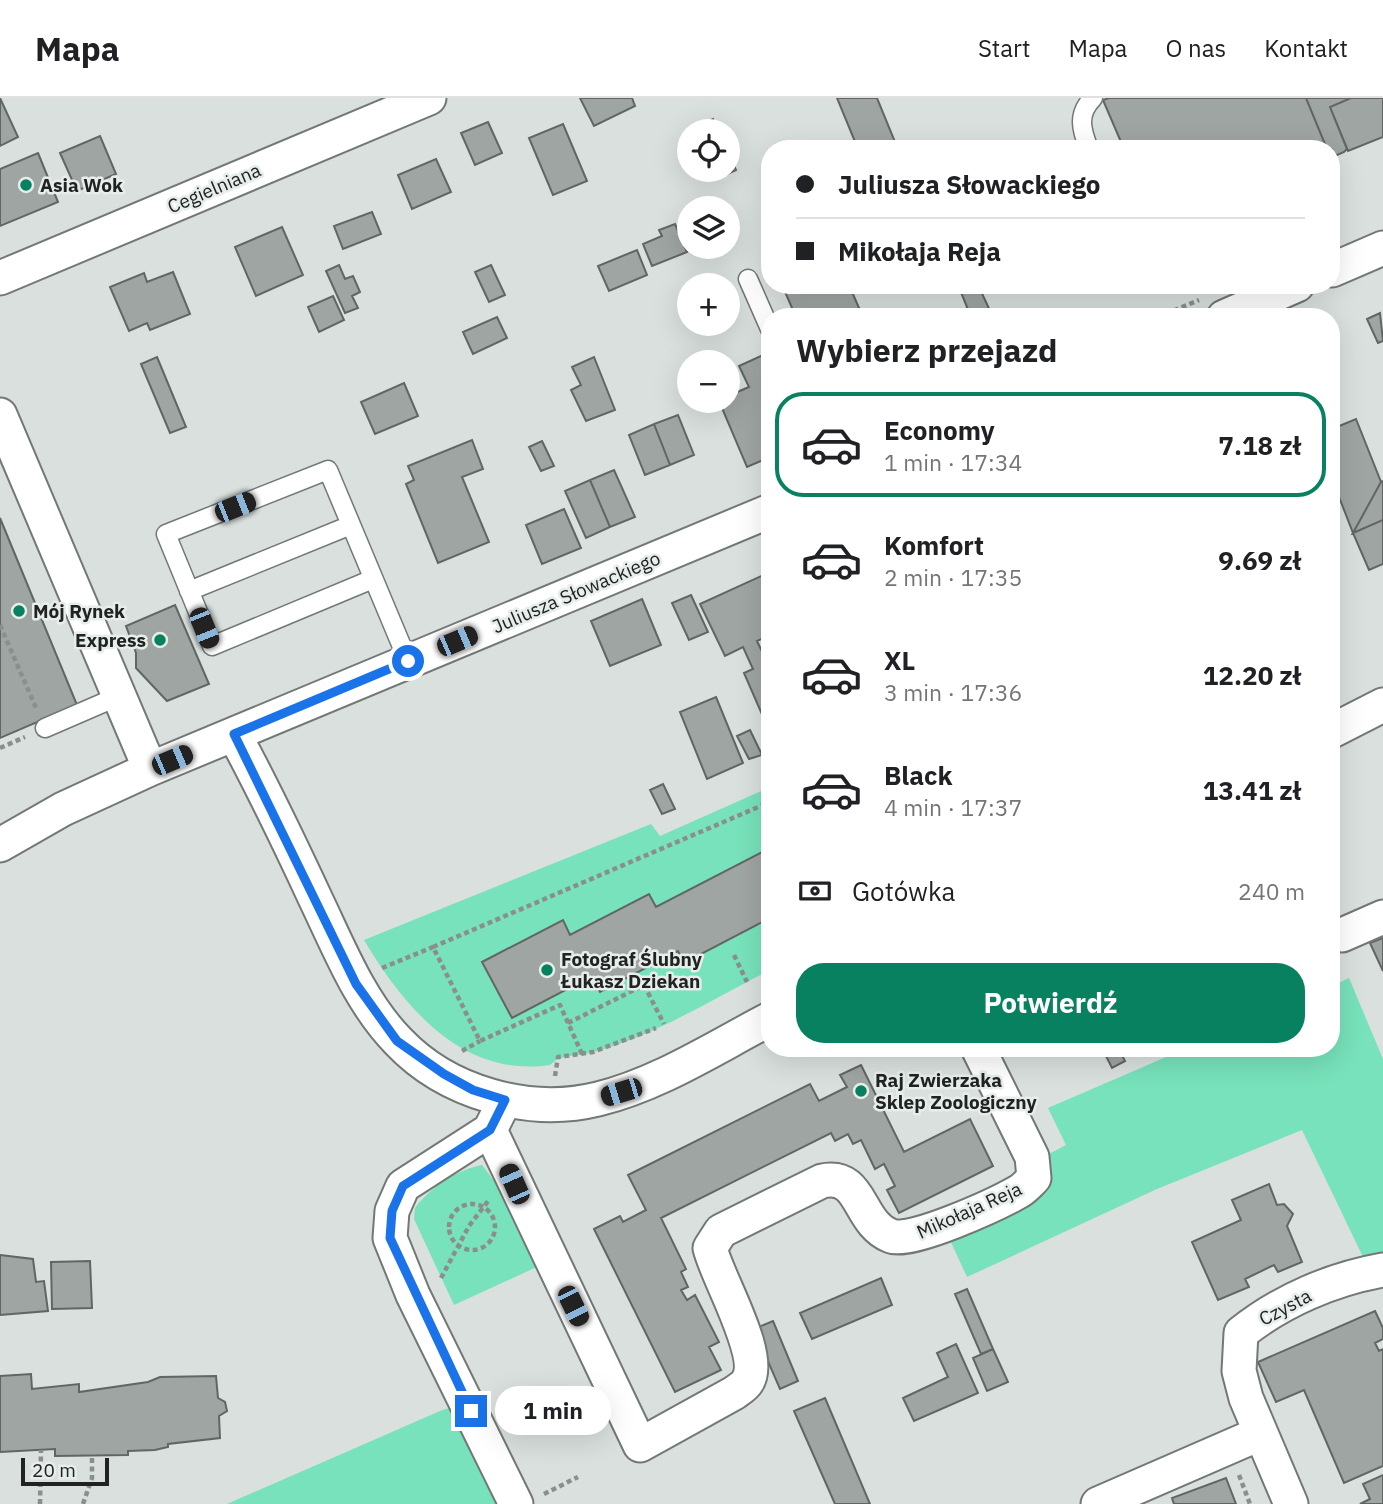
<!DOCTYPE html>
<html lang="pl">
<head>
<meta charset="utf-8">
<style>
	body { margin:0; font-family:"IBM Plex Sans",sans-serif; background:#f6f6f6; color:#202124; height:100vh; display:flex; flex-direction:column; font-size:26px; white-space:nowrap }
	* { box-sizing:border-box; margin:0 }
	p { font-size:23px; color:#757577 }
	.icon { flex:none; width:38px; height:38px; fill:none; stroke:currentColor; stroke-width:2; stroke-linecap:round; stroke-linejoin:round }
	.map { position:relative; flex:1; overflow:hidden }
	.side { position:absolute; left:761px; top:210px; width:579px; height:749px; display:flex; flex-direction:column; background:#fff; border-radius:28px; box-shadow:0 7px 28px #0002 }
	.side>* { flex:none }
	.guide { position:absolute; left:761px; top:42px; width:579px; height:154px; border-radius:28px; box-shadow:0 7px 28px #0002; display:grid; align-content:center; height:154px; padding:0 35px; background:#fff }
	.tools { position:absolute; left:677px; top:21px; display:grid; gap:14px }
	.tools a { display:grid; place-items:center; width:63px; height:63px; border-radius:50%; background:#fff; box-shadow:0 7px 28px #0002; font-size:35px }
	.scale { position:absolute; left:21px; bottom:18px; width:88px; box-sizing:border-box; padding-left:7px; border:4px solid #212322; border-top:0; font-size:19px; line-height:24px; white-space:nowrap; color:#212322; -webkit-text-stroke:5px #e6edea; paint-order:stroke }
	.end { position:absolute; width:32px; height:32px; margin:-16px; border:9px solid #1a73e8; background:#fff; box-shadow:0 0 0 4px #fff }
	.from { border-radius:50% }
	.bubble { position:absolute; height:49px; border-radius:24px; background:#fff; box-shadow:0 7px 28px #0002; font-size:23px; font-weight:700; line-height:49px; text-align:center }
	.car { position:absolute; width:21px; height:42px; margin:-21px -10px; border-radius:9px; box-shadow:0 0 5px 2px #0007; background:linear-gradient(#222 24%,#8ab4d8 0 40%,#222 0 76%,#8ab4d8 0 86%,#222 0) }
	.guide b { display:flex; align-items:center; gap:24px; height:66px; font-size:26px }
	.guide b+b { border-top:2px solid #e0e0e0 }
	.guide i { width:18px; height:18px; background:#202124 }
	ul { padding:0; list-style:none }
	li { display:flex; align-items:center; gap:21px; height:105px; margin:0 14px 10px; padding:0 21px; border:4px solid transparent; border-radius:28px }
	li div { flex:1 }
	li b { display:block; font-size:26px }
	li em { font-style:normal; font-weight:700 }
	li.current { border-color:#078160 }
	li>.icon { width:63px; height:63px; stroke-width:1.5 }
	h2 { padding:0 35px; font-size:32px; line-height:84px }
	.pay { display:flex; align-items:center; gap:18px; height:77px; padding:0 35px; font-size:26px }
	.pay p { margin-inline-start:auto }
	.cta { display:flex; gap:14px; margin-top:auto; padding:14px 35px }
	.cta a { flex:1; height:80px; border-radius:28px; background:#078160; color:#fff; font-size:28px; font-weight:700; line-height:80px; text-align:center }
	header { display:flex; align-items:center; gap:42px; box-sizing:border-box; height:98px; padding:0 35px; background:#fff; border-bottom:2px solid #e0e0e0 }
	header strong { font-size:33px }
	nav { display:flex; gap:38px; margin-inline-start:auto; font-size:24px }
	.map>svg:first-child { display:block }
	.green { fill:#77e2bb }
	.building { fill:#9fa5a2; stroke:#616664; stroke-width:2 }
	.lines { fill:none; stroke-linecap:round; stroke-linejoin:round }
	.service-casing { stroke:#727876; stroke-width:21 }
	.minor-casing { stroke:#727876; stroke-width:37 }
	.path { stroke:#8a8f8d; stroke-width:4.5; stroke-dasharray:5 3.5; stroke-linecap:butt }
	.service { stroke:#fff; stroke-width:18 }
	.minor { stroke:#fff; stroke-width:33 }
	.route { stroke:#1a73e8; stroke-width:9 }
	.poi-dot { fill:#078160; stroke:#e6edea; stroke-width:2.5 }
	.labels { text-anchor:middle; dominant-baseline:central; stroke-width:5; stroke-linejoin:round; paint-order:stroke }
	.poi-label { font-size:19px; font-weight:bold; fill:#212322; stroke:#e6edea; text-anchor:start }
	.street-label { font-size:19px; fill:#212322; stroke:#e6edea }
</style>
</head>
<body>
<header>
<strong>Mapa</strong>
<nav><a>Start</a><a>Mapa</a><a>O nas</a><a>Kontakt</a></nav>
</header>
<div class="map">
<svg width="1383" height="1406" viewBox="0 0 1383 1406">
	<rect width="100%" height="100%" fill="#d9e0dd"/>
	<path class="green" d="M770,689V872C713,901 656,937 594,954C578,959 562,955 550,967C462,980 404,909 364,842L651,726L660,738Z
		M1349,880L1383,961V1158L1363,1159L1302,1032L1157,1091L967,1179L950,1142L1039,1100L1052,1085L1047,1057L1066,1047L1048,1010L1187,950H1332V888Z
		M482,1067L501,1092L539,1168L454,1207L414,1121L415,1110C431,1089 456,1072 482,1067Z
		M452,1309L498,1406H227L440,1313Z"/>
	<path class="building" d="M0,0L18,39L0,48Z
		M580,0H632L635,8L594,28Z
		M837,0H877L895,44L879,51H858Z
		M1109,0H1306L1327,51H1124L1103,2Z
		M1306,0H1351L1330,9L1347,51L1344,54L1335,58L1332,57V51H1327Z
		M1351,0H1383V39L1348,53L1330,9Z
		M713,21L718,33H703L700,27Z
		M488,24L502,55L475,67L461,35Z
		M563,26L587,83L553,97L529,40Z
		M100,38L116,76L77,93L60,55Z
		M728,54L736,72L723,78L721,72H728Z
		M38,55L58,104L0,128V71Z
		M436,61L451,94L412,111L398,77Z
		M372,114L381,136L343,151L334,128Z
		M675,126L687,154L652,168L643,146L662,138L659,132Z
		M282,129L303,177L256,198L235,149Z
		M637,152L647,177L609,193L598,168Z
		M339,167L345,181L353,178L360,194L352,198L358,210L345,215L326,173Z
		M491,167L505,197L489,204L475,174Z
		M173,174L190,216L150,232L147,225L129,233L110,189L144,175L147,184Z
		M782,187H849L863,219H796Z
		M958,187H978L993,219H971Z
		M333,198L344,222L319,234L308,209Z
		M1380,215L1383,243L1378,245L1367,221Z
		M497,219L507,240L473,256L463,234Z
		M770,254V359L747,369L719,303H728V298L749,289L739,268Z
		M157,259L186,329L170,335L141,266Z
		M594,259L615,312L586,323L571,292L581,287L572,269Z
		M404,285L418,318L375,336L361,304Z
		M678,317L694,357L670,367L654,326Z
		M1356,321L1381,384L1353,435L1332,381V331Z
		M654,326L670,367L645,377L629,337Z
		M472,342L483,371L462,379L489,444L438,465L406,386L414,382L408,368Z
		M542,343L554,368L541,373L529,349Z
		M614,372L635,419L610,429L590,382Z
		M590,382L610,429L586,440L565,393Z
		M1383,383V422L1353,435L1381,384Z
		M564,411L581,450L542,466L526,427Z
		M0,420L77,607L0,640Z
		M1383,422V466L1369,472L1353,435Z
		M770,474V537L757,543L767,564L770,563V618L764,621L744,575L753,571L743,549L725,558L700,506Z
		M691,497L708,534L689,542L672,505Z
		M642,501L661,547L610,568L591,523Z
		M175,507L209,586L167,603L136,570V555L126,528Z
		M716,599L743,665L707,681L680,614Z
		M750,632L762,657L749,661L737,638Z
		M663,686L675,711L662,716L650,692Z
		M770,750V820L684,865L678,853L600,894L592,878L512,920L482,864L563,822L570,837L649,796L656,809Z
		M1383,840V873L1370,845Z
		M1102,950H1118L1125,963L1112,970Z
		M861,967L904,1054L970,1021L993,1068L899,1115L887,1092L895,1088L884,1066L875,1071L861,1042L853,1046L848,1036L835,1043L831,1035L661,1120L686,1171L681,1174L688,1189L681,1192L687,1202L695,1197L719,1244L709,1249L721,1272L675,1294L594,1131L620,1118L623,1124L646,1112L628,1077L810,986L819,1003L847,989L840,977Z
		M1269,1086L1277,1107L1284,1106L1293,1116L1287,1128L1302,1164L1278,1174L1274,1167L1245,1181L1249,1189L1218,1202L1192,1144L1241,1122L1232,1102Z
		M0,1157L33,1161L36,1184L44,1183L48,1213L0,1217Z
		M90,1163L92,1210L52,1211L51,1164Z
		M881,1180L892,1207L812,1241L800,1215Z
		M967,1191L993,1251L981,1256L955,1196Z
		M1375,1213L1383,1230V1241L1375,1245L1379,1253L1383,1251V1368L1344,1385L1304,1292L1276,1304L1258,1264Z
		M773,1223L798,1283L780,1291L754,1231Z
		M956,1246L978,1295L914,1323L903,1300L948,1279L937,1255Z
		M993,1251L1008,1284L987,1293L973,1260Z
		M31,1276L32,1291L79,1286V1294L148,1284L160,1279L216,1278L218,1300L225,1304L227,1313L219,1318L220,1340L168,1346V1349L155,1352L128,1353V1357L55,1358V1351L0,1354V1278Z
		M825,1300L870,1406H835L794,1313Z
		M1383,1377V1406H1360L1370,1401L1363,1386Z
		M1226,1380L1236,1406H1174L1172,1400Z"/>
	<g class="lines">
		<defs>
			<path id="service" d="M1089,51C1081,31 1077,16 1093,0
				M748,181L770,231
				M373,481L212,548L166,436L328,372L408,563
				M189,493L351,427
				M45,630L119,598"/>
			<path id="minor" d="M1332,172L1383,150
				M0,180L429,0
				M1224,219L1297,187
				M0,317L150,671
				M1332,633L1383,607
				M234,636C263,690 290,746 316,802C339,850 360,904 398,943C447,995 529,1018 598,1001C659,986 714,950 770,921
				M0,747L63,711L150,671L770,413
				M1342,837L1383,819
				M499,1014L490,1032L403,1088L392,1113L390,1140L413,1197L516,1406
				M490,1032L640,1347L734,1295C738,1292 745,1288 747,1284C765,1259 717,1180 710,1150L721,1133L822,1083C863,1074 857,1125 891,1138C911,1146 997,1106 1018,1094C1024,1091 1029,1085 1034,1080L1032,1059L978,950
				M1098,1406L1259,1336
				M1291,1406L1246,1300L1239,1273L1241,1235C1281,1203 1332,1181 1383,1172"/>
		</defs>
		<use href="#service" class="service-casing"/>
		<use href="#minor" class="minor-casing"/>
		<path class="path" d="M1158,219L1199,202
			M0,527L36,610
			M0,650L25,639
			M734,857L747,884
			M382,870L433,849
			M568,925L644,887L664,926
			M462,953L480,943
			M582,956L560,907L480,943L433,849L770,704
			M555,978L558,959L593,954L656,930
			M449 1129a23 23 0 1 1 46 0a23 23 0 1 1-46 0Z
			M441,1180L469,1128L489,1102
			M1239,1377L1250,1406
			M544,1396L578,1379
			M40,1406L41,1352
			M83,1406L92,1380V1356"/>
		<use href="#service" class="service"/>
		<use href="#minor" class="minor"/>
	</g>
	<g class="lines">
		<path class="route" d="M408,563L234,636L356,886L397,943L444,976L473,992L505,1002L490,1032L403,1088L392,1113L390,1140L471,1313"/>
	</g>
	<g class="poi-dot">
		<circle cx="26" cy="87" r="7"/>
		<circle cx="19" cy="513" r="7"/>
		<circle cx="160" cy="542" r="7"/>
		<circle cx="547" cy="872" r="7"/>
		<circle cx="861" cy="993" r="7"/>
	</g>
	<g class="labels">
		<g class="poi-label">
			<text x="40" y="87">Asia Wok</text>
			<text x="33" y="513">Mój Rynek</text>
			<text x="146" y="542" text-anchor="end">Express</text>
			<text x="561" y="861">Fotograf Ślubny<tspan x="561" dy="22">Łukasz Dziekan</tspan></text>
			<text x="875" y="982">Raj Zwierzaka<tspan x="875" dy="22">Sklep Zoologiczny</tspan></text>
		</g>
		<g class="street-label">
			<text transform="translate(214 90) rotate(-23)">Cegielniana</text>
			<text transform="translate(576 494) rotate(-23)">Juliusza Słowackiego</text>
			<text transform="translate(969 1112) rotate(-24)">Mikołaja Reja</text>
			<text transform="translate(1285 1209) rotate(-28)">Czysta</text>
		</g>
	</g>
</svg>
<div class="tools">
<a><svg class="icon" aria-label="locate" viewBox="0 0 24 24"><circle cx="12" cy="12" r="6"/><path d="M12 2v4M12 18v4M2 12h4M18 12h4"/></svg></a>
<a><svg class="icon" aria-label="layers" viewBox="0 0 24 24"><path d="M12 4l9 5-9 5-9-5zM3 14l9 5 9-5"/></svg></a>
<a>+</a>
<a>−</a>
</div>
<div class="scale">20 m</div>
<i class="end from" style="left:408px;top:563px"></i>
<i class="end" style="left:471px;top:1313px"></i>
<div class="bubble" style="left:495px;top:1288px;width:116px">1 min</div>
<i class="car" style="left:235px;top:409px;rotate:68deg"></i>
<i class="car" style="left:204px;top:530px;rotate:158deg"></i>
<i class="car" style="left:457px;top:543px;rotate:67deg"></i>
<i class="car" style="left:172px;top:662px;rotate:67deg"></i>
<i class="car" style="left:621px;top:994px;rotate:253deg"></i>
<i class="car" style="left:514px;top:1086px;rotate:336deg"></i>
<i class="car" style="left:573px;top:1208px;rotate:154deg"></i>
<div class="guide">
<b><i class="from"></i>Juliusza Słowackiego</b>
<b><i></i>Mikołaja Reja</b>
</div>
<section class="side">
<h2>Wybierz przejazd</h2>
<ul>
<li class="current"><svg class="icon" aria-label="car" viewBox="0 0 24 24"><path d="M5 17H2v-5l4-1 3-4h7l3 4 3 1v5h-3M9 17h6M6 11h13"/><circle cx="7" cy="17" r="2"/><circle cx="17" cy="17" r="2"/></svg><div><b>Economy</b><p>1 min · 17:34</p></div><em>7.18 zł</em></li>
<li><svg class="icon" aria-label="car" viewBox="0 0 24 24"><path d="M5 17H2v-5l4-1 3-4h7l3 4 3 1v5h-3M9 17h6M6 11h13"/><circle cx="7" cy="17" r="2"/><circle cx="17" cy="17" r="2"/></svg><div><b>Komfort</b><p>2 min · 17:35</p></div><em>9.69 zł</em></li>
<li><svg class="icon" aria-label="car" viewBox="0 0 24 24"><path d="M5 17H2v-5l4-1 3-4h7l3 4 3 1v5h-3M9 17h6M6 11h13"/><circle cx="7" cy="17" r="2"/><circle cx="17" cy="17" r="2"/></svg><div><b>XL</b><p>3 min · 17:36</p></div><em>12.20 zł</em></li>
<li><svg class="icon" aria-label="car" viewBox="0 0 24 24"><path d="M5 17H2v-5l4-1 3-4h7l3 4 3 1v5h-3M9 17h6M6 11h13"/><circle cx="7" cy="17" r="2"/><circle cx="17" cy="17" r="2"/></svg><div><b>Black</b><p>4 min · 17:37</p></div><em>13.41 zł</em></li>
</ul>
<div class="pay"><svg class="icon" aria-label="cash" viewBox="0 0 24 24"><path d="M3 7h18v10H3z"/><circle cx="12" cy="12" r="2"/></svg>Gotówka<p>240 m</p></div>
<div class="cta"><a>Potwierdź</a></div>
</section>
</div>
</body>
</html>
